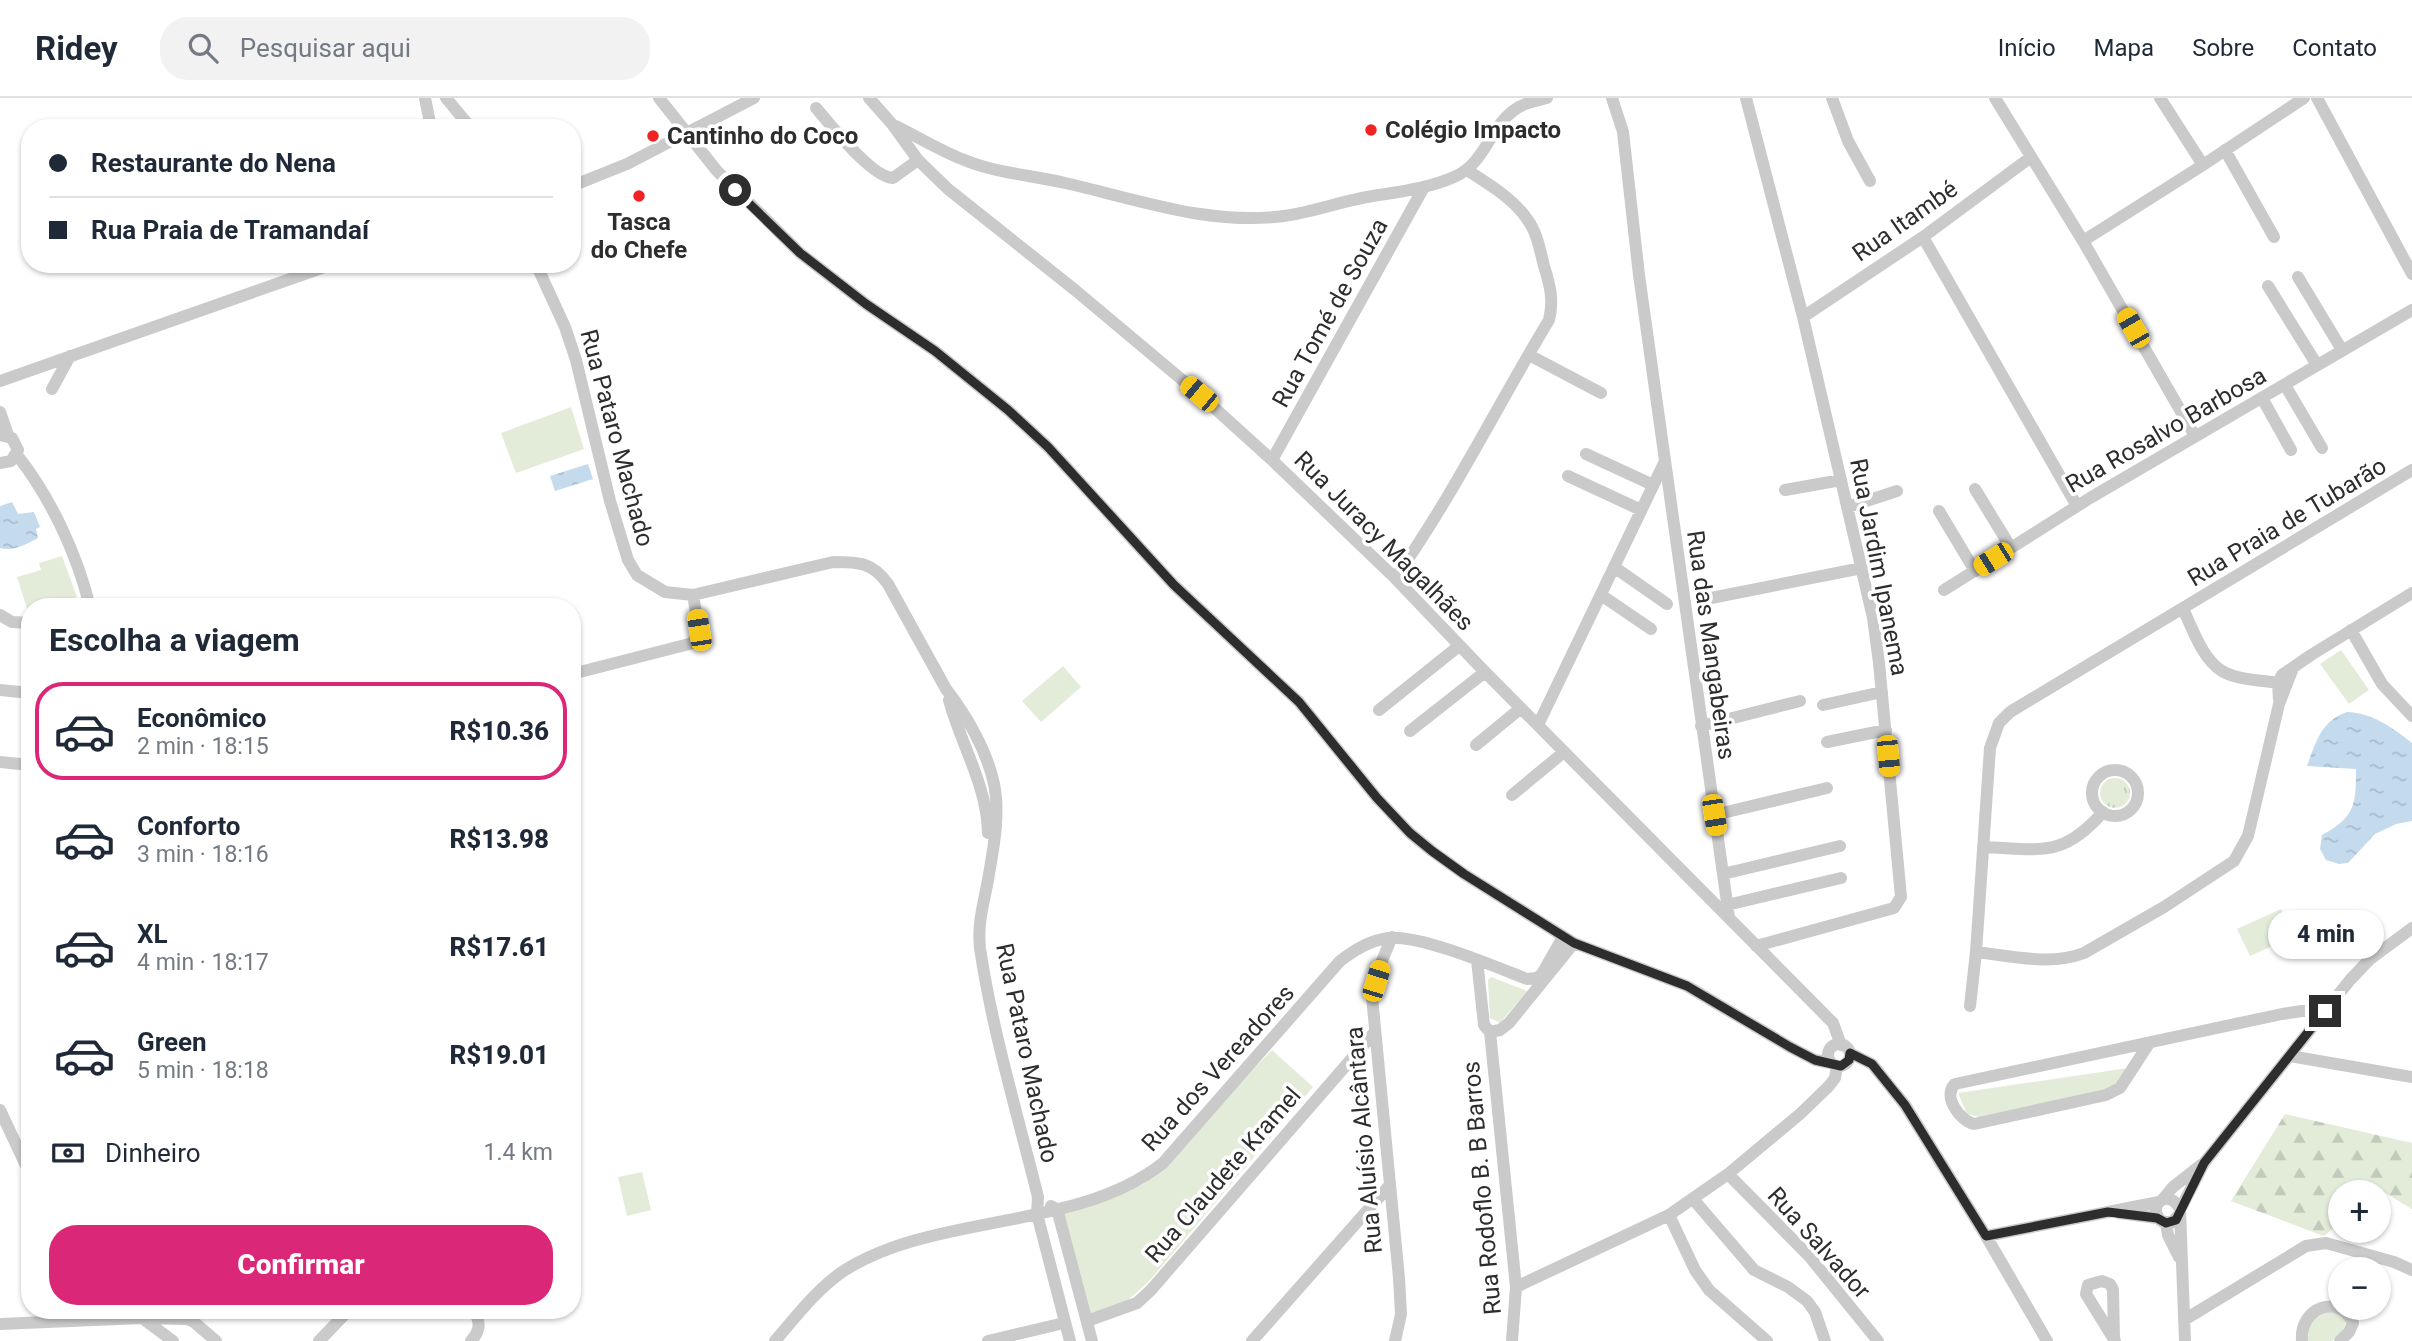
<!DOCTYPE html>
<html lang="pt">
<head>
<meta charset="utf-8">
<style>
	body { margin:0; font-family:Roboto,sans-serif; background:#f2f2f3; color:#1f2937; height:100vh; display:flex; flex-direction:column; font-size:26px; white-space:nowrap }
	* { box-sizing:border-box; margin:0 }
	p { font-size:23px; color:#747a83 }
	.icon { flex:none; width:38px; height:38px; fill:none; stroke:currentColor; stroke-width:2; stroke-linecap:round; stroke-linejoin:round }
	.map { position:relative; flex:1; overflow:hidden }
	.details { position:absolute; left:21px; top:500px; width:560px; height:721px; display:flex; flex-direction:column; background:#fff; border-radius:28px; box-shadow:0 2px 5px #0004 }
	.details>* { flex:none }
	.banner { position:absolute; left:21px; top:21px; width:560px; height:154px; border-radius:28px; box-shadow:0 2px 5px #0004; display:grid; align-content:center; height:154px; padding:0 28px; background:#fff }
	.buttons { position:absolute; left:2328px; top:1082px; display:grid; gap:14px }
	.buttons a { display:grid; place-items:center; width:63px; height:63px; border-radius:50%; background:#fff; box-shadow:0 2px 5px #0004; font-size:35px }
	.end { position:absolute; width:32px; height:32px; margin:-16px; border:9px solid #2d2d2d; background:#fff; box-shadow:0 0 0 4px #fff }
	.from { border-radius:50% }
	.bubble { position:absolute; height:49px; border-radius:24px; background:#fff; box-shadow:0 2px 5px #0004; font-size:23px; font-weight:800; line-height:49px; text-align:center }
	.car { position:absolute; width:21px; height:42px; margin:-21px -10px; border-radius:9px; box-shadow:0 0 5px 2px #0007; background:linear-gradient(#f5c518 24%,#345 0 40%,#f5c518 0 76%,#345 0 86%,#f5c518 0) }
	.banner b { display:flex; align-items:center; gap:24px; height:66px; font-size:26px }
	.banner b+b { border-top:2px solid #e0e1e3 }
	.banner i { width:18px; height:18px; background:#1f2937 }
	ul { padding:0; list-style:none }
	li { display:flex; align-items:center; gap:21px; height:98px; margin:0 14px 10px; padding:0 14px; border:4px solid transparent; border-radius:28px }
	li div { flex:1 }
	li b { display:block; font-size:26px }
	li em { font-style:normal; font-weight:800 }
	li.selected { border-color:#db2777 }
	li>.icon { width:63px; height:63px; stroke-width:1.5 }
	h2 { padding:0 28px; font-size:32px; line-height:84px }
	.pay { display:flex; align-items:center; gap:18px; height:77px; padding:0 28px; font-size:26px }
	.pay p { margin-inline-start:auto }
	.cta { display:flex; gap:14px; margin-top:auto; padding:14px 28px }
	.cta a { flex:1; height:80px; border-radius:28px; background:#db2777; color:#fff; font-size:28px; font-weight:800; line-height:80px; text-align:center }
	header { display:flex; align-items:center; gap:42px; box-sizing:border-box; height:98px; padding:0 35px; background:#fff; border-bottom:2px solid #e0e1e3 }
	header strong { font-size:33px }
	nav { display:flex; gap:38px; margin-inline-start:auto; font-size:24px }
	.search { width:490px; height:63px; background:#f2f2f3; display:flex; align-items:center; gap:18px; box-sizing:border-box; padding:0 24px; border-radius:28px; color:#747a83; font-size:26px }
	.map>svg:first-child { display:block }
	.grass { fill:url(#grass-tufts) }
	.forest { fill:url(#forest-firs) }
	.park { fill:#e2ecd9 }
	.water { fill:url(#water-ripples) }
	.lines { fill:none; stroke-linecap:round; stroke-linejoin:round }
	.minor { stroke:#cacaca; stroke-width:12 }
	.route { stroke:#2d2d2d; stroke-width:9 }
	.poi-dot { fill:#f12223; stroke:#fff; stroke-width:2.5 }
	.labels { text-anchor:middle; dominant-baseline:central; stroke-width:7; stroke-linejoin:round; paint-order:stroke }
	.poi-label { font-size:24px; font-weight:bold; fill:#2d2d2d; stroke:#fff; text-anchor:start }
	.street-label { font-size:24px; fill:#2d2d2d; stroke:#fff }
</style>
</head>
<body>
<header>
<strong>Ridey</strong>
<div class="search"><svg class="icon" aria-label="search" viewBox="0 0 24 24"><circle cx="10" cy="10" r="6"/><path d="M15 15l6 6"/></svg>Pesquisar aqui</div>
<nav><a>Início</a><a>Mapa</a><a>Sobre</a><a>Contato</a></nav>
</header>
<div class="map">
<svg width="2412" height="1243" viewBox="0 0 2412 1243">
	<defs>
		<pattern id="grass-tufts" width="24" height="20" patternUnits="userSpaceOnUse" patternTransform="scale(1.75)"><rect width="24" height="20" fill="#e2ecd9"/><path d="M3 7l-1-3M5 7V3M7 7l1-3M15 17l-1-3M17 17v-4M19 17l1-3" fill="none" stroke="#c2cbbb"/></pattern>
		<pattern id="forest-firs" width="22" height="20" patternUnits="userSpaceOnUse" patternTransform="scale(1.75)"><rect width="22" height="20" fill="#e2ecd9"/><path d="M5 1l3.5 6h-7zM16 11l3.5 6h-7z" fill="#c2cbbb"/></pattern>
		<pattern id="water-ripples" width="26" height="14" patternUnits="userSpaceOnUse" patternTransform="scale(1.75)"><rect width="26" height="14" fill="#c4daed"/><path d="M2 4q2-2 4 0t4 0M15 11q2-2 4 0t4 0" fill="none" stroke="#a9bbcc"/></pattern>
	</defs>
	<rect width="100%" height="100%" fill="#fff"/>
	<path class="grass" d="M2100 695a15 15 0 1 1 30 0a15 15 0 1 1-30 0Z"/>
	<path class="forest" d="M2285,1016L2412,1045V1111L2380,1092L2340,1094V1125L2324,1138L2231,1103Z"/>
	<path class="park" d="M571,309L584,351L516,375L501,335Z
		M62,458L77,499L50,509H30L29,517L17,479L41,472L39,465Z
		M2341,552L2369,592L2349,606L2320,566Z
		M1063,568L1081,589L1041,624L1022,603Z
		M2281,811L2294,838L2250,858L2237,831Z
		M1491,879L1527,893L1500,925L1490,920L1488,882Z
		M1272,952L1313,989L1151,1181L1123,1207L1089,1225L1062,1116L1142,1087L1165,1070L1194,1033Z
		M2135,969L2118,992L1983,1020L1967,1016L1958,995Z
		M642,1074L651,1112L627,1118L618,1079Z
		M2332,1212L2342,1217L2346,1224L2342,1234L2332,1243H2306L2307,1224Z"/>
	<path class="water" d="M588,366L593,381L555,393L550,378Z
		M12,404L18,416L34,414L40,429L36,431L38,440C26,446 14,454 0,450V408Z
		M2347,614C2372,615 2392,629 2412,645V723L2396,726L2375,736L2348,765L2339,766L2326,762L2320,751L2322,737C2355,719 2356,707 2356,671L2307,668C2316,644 2321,623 2347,614Z"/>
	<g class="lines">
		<path class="minor" d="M425,0L431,30
			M446,0L471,30
			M659,0L717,73L800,155L866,206L935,253L1008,312L1048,349L1174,487L1299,604L1377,700L1410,735L1432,753L1464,776L1574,845L1687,888L1790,949L1815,962L1831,965
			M869,0L892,26L918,62L948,91L1075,192L1199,296L1272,362L1395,480L1485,574L1827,919L1833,925L1841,947
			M1612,0L1623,34L1639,177L1729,819
			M1746,0L1803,219L1873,520L1879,565L1901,799L1894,810L1756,848
			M1832,0L1848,43L1870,83
			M1995,0L2083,143L2195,338
			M2160,0L2203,67
			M2317,0L2412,176
			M816,10C831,27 871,79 893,80L918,62
			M896,28C918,39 939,52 962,61C994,75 1031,77 1065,85C1137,101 1209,128 1284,118C1312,114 1339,104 1367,99C1396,94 1427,91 1454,79C1485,66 1489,31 1513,13C1523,5 1535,3 1547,0
			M2225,52L2274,139
			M572,88L627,66L754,0
			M1923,139L2077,408
			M2083,143L2203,67L2304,0
			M536,166L565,229L576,262L610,403L628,462L637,477L665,494L693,497L833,464C859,464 872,464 888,486L946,591C967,618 987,653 994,686C1000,715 994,748 989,776C985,802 977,823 980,850C992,932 1018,1018 1038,1099L1037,1116L1070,1243
			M2298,179L2342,252
			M2268,188L2317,267
			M1803,219L1923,139L2031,59
			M1529,257L1601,295
			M0,283L333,166
			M2285,287L2322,350
			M52,291L70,258
			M2262,300L2291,352
			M0,314L8,337
			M0,337L12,340L18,352L11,363L0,365
			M1586,356L1653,387
			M17,357C51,400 77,456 90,509
			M1272,362L1424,89
			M1568,378L1641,412
			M1975,391L2011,450
			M1785,392L1841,382
			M1848,409L1897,393
			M1939,413L1975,473
			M1614,469L1667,506
			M1395,480C1453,398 1497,308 1549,222C1554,202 1550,187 1544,168C1540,152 1537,134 1527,121C1513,100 1488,86 1467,72
			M1944,492L2090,400L2412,212
			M1601,497L1651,531
			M1701,502L1862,470
			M2183,511C2193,531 2202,561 2222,573C2237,582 2260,582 2278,585
			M0,517L12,524L30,525
			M2351,532L2382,586L2412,618
			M572,576L693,545L699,532L693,497
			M0,592L30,595
			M949,602C961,647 987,687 988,735
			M2279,602L2278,585L2282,577L2311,557L2412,495
			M1823,607L1882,594
			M1379,612L1459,548
			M1538,627L1665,363
			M1701,628L1800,603
			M1410,633L1485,574
			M1827,644L1886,632
			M1476,647L1521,610
			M0,664L30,667
			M2092 695a23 23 0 1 1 46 0a23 23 0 1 1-46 0Z
			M1512,697L1564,654
			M1714,717L1827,690
			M1983,749C2040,751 2062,761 2103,714
			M1723,776L1840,748
			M1727,807L1841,780
			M1392,839L1381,865L1372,899L1399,1180L1401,1216L1395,1243
			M1976,854C2011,858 2051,868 2084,855L2164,809L2234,763L2248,738L2279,606L2293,570
			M1477,862L1484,927L1490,934
			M1970,908L1976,854L1990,650L1999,625L2010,614L2412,372
			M1490,934L1516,1189L1512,1243
			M1490,934L1500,932L1509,925L1574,845
			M2150,944L2120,990L2106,997L1974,1026C1960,1023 1942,998 1955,986L2282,916L2302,913H2325
			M1828 957a11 11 0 1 1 22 0a11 11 0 1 1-22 0Z
			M1850,955L1872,966L1905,1007L1986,1138L2047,1243
			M2290,958L2412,979
			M0,1012L30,1076
			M1728,1076L1809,1158L1878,1243
			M1693,1101L1754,1172L1788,1189L1807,1203L1815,1214L1825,1243
			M2163,1101L2173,1089L2201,1067
			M1051,1108L1057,1111L1092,1243
			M2180,1112L2204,1065L2350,882L2369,862L2412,830
			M2119,1115L2157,1120
			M1669,1117L1695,1172L1709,1192L1767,1243
			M2179,1117L2171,1125L2161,1123C2145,1106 2171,1089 2180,1112L2185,1243
			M2166,1125L2168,1137L2179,1159
			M1986,1138L2159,1104
			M1516,1189L1669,1117L1728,1076L1800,1016L1829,988L1835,980L1837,968
			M142,1220L173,1243
			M2184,1222L2306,1148L2326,1145L2394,1164L2412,1172
			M1087,1223L1137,1205L1151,1192L1374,935
			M0,1226L142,1220L187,1221L194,1224L216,1243
			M2114,1241L2113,1192L2110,1186L2102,1183L2088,1187L2086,1196L2115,1243
			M319,1243L348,1213
			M471,1243C480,1233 481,1225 474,1213
			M775,1243C795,1220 816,1192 842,1174C934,1114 1076,1134 1163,1065L1340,863C1356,851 1369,843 1388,840C1419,836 1496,869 1527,881L1537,880L1542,876L1563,839
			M988,1243L1064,1225
			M1252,1243L1389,1088
			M2302,1243C2299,1209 2340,1195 2353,1225L2349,1234L2340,1243"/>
	</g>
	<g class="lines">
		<path class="route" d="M735,92L800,155L866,206L935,253L1008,312L1048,349L1174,487L1299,604L1377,700L1410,735L1432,753L1464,776L1574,845L1687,888L1790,949L1815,962L1841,968L1849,962L1850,955L1872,966L1905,1007L1986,1138L2108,1114L2157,1120L2166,1125L2176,1122L2204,1065L2325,913"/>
	</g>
	<g class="poi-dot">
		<circle cx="1371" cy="32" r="7"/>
		<circle cx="653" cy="38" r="7"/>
		<circle cx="639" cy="98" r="7"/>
	</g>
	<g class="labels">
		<g class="poi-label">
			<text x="1385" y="32">Colégio Impacto</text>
			<text x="667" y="38">Cantinho do Coco</text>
			<text x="639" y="124" text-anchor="middle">Tasca<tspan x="639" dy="28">do Chefe</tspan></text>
		</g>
		<g class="street-label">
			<text transform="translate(1905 123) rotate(-35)">Rua Itambé</text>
			<text transform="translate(1330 215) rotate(-61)">Rua Tomé de Souza</text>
			<text transform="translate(2166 332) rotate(-30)">Rua Rosalvo Barbosa</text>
			<text transform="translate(617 340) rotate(75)">Rua Pataro Machado</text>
			<text transform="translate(2287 424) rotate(-31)">Rua Praia de Tubarão</text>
			<text transform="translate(1384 443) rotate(45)">Rua Juracy Magalhães</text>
			<text transform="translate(1879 469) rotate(79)">Rua Jardim Ipanema</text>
			<text transform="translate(1711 547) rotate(82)">Rua das Mangabeiras</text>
			<text transform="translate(1027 955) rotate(78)">Rua Pataro Machado</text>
			<text transform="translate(1218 970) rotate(-48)">Rua dos Vereadores</text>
			<text transform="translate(1364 1042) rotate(-95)">Rua Aluísio Alcântara</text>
			<text transform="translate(1223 1077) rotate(-49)">Rua Claudete Kramel</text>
			<text transform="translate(1482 1090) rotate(-95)">Rua Rodoflo B. B Barros</text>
			<text transform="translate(1819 1145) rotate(48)">Rua Salvador</text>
		</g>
	</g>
</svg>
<div class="buttons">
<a>+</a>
<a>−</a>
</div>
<i class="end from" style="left:735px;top:92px"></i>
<i class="end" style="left:2325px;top:913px"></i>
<div class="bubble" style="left:2268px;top:812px;width:116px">4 min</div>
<i class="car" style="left:2133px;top:230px;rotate:330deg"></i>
<i class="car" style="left:1199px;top:296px;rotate:310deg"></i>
<i class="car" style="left:1993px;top:461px;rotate:238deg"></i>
<i class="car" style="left:699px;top:532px;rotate:351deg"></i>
<i class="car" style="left:1888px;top:658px;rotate:175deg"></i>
<i class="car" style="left:1714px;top:717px;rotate:171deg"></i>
<i class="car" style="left:1376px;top:883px;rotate:17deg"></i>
<div class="banner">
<b><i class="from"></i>Restaurante do Nena</b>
<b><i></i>Rua Praia de Tramandaí</b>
</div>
<section class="details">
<h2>Escolha a viagem</h2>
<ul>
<li class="selected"><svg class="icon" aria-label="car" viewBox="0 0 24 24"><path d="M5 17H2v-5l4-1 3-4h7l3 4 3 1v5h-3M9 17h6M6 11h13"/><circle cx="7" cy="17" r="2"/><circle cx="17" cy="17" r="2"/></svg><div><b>Econômico</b><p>2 min · 18:15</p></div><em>R$10.36</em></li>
<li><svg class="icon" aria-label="car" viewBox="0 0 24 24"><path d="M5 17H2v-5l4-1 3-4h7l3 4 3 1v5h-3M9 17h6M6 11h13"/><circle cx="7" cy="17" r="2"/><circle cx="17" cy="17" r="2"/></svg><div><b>Conforto</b><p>3 min · 18:16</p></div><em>R$13.98</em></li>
<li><svg class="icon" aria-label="car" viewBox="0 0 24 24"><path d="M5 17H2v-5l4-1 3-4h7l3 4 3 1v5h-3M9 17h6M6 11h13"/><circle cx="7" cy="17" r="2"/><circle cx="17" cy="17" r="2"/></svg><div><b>XL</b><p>4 min · 18:17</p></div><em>R$17.61</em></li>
<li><svg class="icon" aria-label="car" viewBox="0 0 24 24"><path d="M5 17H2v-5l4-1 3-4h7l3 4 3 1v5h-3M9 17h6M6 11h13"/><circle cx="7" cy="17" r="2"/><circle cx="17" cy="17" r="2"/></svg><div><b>Green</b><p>5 min · 18:18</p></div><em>R$19.01</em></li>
</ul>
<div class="pay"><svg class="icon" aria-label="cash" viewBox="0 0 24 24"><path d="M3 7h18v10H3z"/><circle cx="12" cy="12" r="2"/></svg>Dinheiro<p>1.4 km</p></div>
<div class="cta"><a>Confirmar</a></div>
</section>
</div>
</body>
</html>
